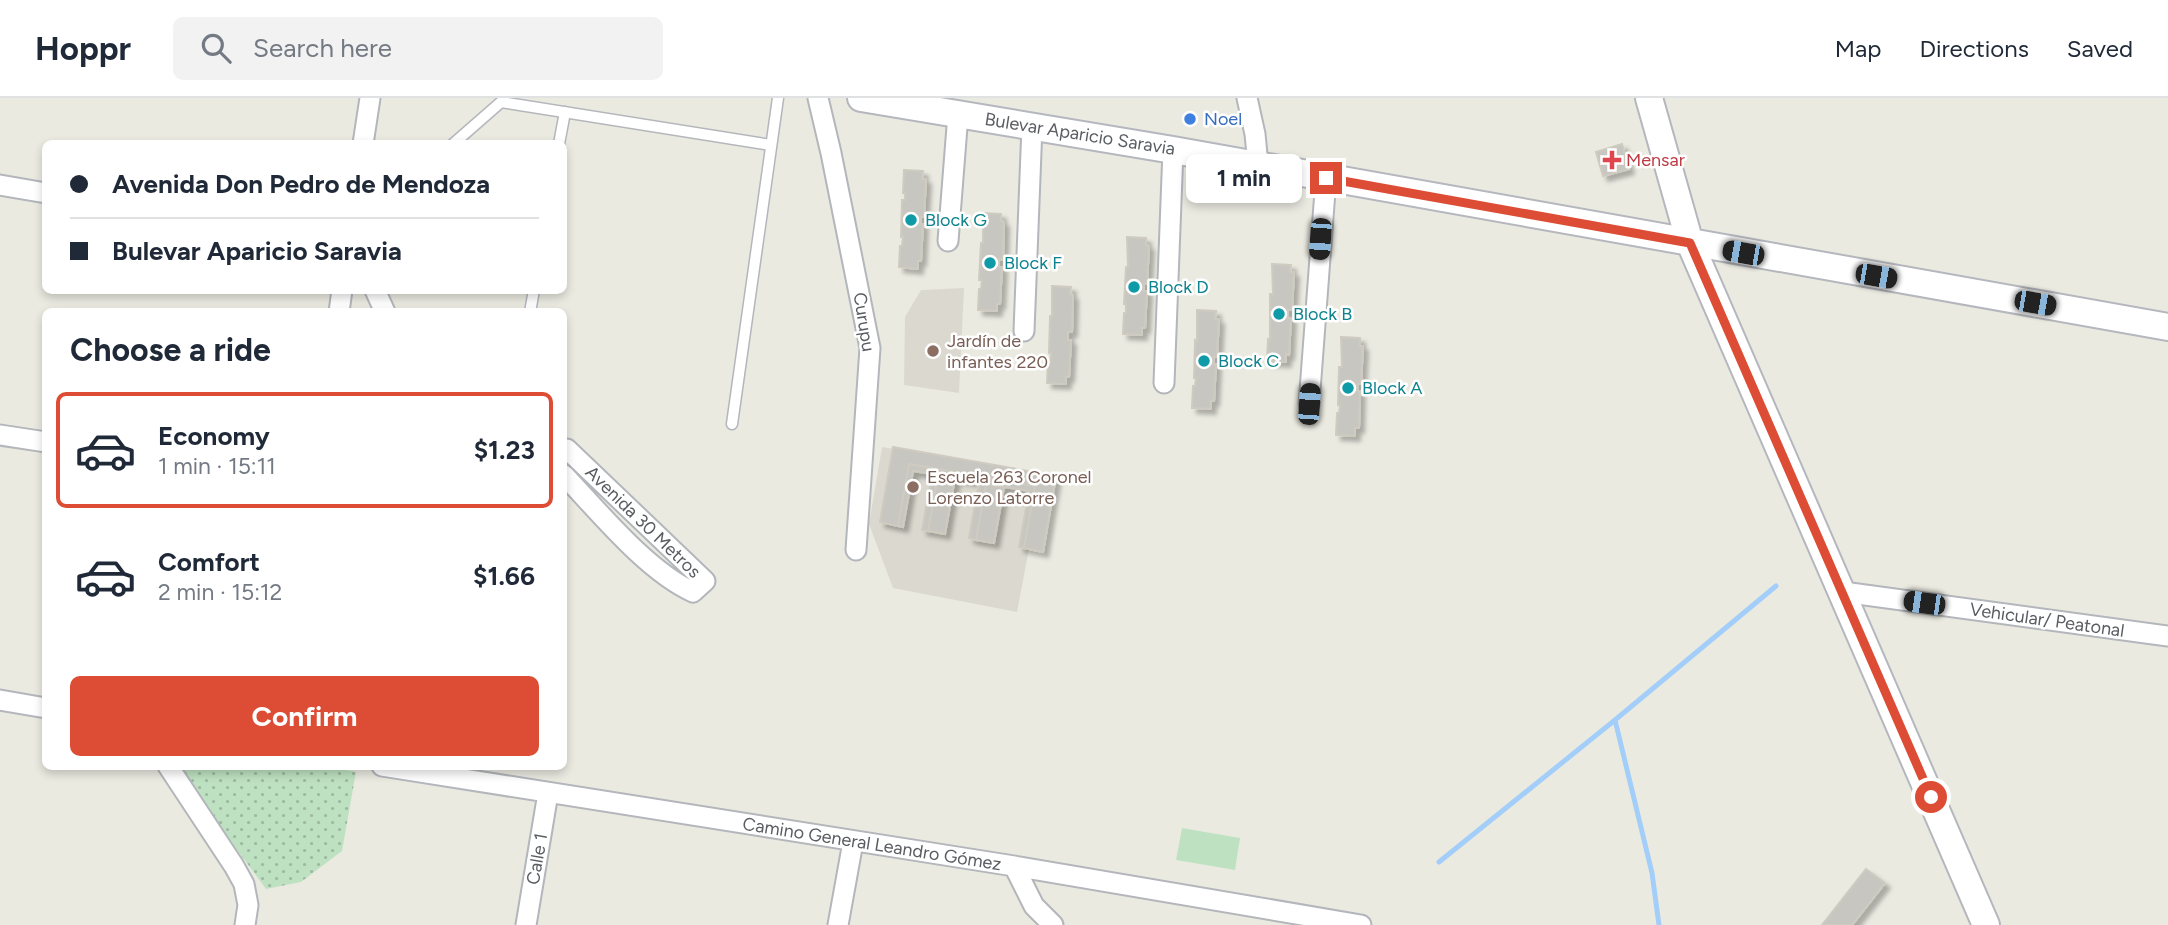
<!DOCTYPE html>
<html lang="en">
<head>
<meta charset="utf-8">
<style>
	body { margin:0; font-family:Figtree,sans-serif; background:#f2f2f3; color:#1f2937; height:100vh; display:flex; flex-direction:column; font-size:26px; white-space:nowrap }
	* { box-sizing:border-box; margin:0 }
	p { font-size:23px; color:#747a83 }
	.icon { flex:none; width:38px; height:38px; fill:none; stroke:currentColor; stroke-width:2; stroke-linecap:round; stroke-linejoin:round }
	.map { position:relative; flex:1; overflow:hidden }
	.details { position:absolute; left:42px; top:210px; width:525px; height:462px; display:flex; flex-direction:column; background:#fff; border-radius:10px; box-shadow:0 4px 10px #0003 }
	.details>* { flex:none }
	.banner { position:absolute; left:42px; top:42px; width:525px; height:154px; border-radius:10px; box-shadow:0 4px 10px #0003; display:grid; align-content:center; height:154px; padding:0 28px; background:#fff }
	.end { position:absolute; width:32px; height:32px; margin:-16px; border:9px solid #dd4d35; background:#fff; box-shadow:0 0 0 4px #fff }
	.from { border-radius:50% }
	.bubble { position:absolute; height:49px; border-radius:10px; background:#fff; box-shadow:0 4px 10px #0003; font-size:23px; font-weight:700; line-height:49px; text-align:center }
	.car { position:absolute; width:21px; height:42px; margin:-21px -10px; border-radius:9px; box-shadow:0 0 5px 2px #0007; background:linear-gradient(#222 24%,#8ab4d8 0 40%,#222 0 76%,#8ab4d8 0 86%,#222 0) }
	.banner b { display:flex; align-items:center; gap:24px; height:66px; font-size:26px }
	.banner b+b { border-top:2px solid #e0e1e3 }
	.banner i { width:18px; height:18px; background:#1f2937 }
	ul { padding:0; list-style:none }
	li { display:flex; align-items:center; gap:21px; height:116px; margin:0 14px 10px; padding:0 14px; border:4px solid transparent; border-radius:10px }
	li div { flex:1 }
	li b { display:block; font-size:26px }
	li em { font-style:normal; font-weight:700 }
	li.current { border-color:#dd4d35 }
	li>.icon { width:63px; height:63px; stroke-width:1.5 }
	h2 { padding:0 28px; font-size:32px; line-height:84px }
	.action { display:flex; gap:14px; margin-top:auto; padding:14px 28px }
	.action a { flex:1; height:80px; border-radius:10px; background:#dd4d35; color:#fff; font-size:28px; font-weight:700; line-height:80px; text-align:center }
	header { display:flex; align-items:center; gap:42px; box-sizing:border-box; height:98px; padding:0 35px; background:#fff; border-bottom:2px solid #e0e1e3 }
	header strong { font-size:33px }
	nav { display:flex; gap:38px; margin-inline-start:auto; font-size:24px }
	.search { width:490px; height:63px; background:#f2f2f3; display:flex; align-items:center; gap:18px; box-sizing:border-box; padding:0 24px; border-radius:10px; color:#747a83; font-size:26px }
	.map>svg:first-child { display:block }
	.education { fill:#dbd9cf }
	.grass { fill:url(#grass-dots) }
	.garden { fill:#bee2c1 }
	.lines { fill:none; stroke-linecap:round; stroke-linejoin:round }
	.stream { stroke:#a3cef9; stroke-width:5 }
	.building { fill:#c8c6c0; stroke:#cfcbc0; stroke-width:2; filter:url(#shadow) }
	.lane-casing { stroke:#b3b6bb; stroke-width:13 }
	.street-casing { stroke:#b3b6bb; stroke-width:23 }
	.secondary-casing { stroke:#b4b7bd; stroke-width:30 }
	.lane { stroke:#fff; stroke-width:10 }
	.street { stroke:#fff; stroke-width:19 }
	.secondary { stroke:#fff; stroke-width:26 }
	.route { stroke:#dd4d35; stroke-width:9 }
	.shop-dot { fill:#3f7fe0; stroke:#fff; stroke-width:2.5 }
	.health-dot { fill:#e0444e; stroke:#fff; stroke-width:2.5 }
	.culture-dot { fill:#0f9aa8; stroke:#fff; stroke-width:2.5 }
	.education-dot { fill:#8d6e63; stroke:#fff; stroke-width:2.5 }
	.labels { text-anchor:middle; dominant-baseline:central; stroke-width:5; stroke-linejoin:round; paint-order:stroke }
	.shop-label { font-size:18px; fill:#366cbe; stroke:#fff; text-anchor:start }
	.street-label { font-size:18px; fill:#595c61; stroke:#fff }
	.health-label { font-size:18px; fill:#be3a42; stroke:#fff; text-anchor:start }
	.culture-label { font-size:18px; fill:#0d838f; stroke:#fff; text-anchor:start }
	.education-label { font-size:18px; fill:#785e54; stroke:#fff; text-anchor:start }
</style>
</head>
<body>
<header>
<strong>Hoppr</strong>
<div class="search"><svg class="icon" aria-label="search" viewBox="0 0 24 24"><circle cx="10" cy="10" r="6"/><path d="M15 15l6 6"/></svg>Search here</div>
<nav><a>Map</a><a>Directions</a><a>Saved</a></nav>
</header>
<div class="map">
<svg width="2168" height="827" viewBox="0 0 2168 827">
	<defs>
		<pattern id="grass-dots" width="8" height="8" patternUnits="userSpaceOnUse" patternTransform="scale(1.75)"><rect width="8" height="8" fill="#bee2c1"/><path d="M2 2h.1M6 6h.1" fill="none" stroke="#9dbaa0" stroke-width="1.8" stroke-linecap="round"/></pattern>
		<filter id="shadow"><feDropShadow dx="5" dy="5" stdDeviation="2" flood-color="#0004"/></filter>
	</defs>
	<rect width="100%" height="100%" fill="#ebeae1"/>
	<path class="education" d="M964,190L959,295L904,287L905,219L921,192Z
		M882,349L1056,378L1043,454L1029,451L1017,514L893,490L869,426Z"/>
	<path class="grass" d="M325,668L356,674L342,753L301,784L266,791L181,676L179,669Z"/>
	<path class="garden" d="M1182,730L1240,740L1235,772L1176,762Z"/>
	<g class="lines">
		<path class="stream" d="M1615,622L1652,775L1659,827
			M1439,764L1615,622L1776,488"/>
	</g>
	<path class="building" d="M1622,46L1629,71L1603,78L1596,54Z
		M904,72L923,73L922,81H926L924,119H921L920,126H923L921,163H918V171L899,169L900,148H902L903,139H901L902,102H905V95H903Z
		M983,115L1001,116V123L1004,124L1003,162L999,161V169H1002L1000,206H997V213L978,212L979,191H981L982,182H979L981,145H983Z
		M1127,139L1146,140V147L1149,148L1147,186L1144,185V193H1147L1145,230H1142V237L1123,236L1124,215H1126V206H1124L1126,169H1128Z
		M1272,166L1291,167L1290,174H1294L1292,212H1288V220H1291L1289,257L1286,256V264L1267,263L1268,241L1270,242V196H1273Z
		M1052,188L1071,189L1070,196L1073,197L1072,234H1068V242H1071L1069,279H1066V286L1047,285L1048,263H1050L1051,255H1049L1050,218H1052Z
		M1197,212L1216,213L1215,221H1219L1217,259H1214L1213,266H1216L1214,303H1211V311L1192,310L1193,288H1195L1196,280H1194L1195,242L1197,243Z
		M1341,239L1360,240V248H1363L1361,286H1358L1357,293H1360L1359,330H1355V338L1336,337L1337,315H1339L1340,307H1338L1339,269H1342Z
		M893,349L1056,378L1043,454L1024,450L1035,388L1004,383L909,366L898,428L880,424Z
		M909,366L1035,388L1024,450L1019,449L1029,393L986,386L976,442L969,440L979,384L938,377L928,433L922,432L932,376L913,373L903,429L898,428Z
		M938,377L955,380L945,436L928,433Z
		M986,386L1004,389L994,445L976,442Z
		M1866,771L1885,785L1852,827H1822Z"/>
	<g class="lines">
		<defs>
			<path id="lane" d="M453,46L501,4L771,47
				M559,46L565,14
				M530,214L534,192
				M732,326L778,0"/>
			<path id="street" d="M818,0L831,55L870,250L856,452
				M1247,0L1255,36L1258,67
				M363,46L370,0
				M0,87L46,95
				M948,143L958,16
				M375,192L385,214
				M339,214L342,192
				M1024,233L1032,28
				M1164,285L1173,52
				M1309,306L1326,80
				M0,337L46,344
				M564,354L567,351L705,483L693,494C647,473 599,414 564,377
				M1843,494L2168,538
				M0,602L46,610
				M168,668L234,768L244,786L248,807L245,827
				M382,668L1014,768L1361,827
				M1014,768L1034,808L1053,827
				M526,827L548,695
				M838,827L853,744"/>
			<path id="secondary" d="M861,0L1173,52L2168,229
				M1649,0L1690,145L1986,827"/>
		</defs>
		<use href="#lane" class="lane-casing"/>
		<use href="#street" class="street-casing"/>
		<use href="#secondary" class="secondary-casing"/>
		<use href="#lane" class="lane"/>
		<use href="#street" class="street"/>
		<use href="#secondary" class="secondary"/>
	</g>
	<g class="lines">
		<path class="route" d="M1326,80L1690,145L1931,699"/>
	</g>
	<circle class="shop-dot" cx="1190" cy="21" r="7"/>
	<path class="health-dot" d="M1608.5 51.5h7v7h7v7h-7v7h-7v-7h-7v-7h7z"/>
	<g class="culture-dot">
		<circle cx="911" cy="122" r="7"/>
		<circle cx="990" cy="165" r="7"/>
		<circle cx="1134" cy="189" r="7"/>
		<circle cx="1279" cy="216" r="7"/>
		<circle cx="1204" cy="263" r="7"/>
		<circle cx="1348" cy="290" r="7"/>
	</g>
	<g class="education-dot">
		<circle cx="933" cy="253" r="7"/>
		<circle cx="913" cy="389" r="7"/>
	</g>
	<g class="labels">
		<g class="shop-label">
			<text x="1204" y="21">Noel</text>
		</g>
		<g class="street-label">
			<text transform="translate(1080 36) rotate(9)">Bulevar Aparicio Saravia</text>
			<text transform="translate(864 224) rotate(81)">Curupu</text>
			<text transform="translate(643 424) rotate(44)">Avenida 30 Metros</text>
			<text transform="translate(2047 522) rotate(8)">Vehicular/ Peatonal</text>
			<text transform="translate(872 746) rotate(9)">Camino General Leandro Gómez</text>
			<text transform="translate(537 761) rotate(-80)">Calle 1</text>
		</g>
		<g class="health-label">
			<text x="1626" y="62">Mensar</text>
		</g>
		<g class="culture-label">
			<text x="925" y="122">Block G</text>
			<text x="1004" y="165">Block F</text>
			<text x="1148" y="189">Block D</text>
			<text x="1293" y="216">Block B</text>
			<text x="1218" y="263">Block C</text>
			<text x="1362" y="290">Block A</text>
		</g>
		<g class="education-label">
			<text x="947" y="243">Jardín de<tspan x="947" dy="21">infantes 220</tspan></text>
			<text x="927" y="379">Escuela 263 Coronel<tspan x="927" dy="21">Lorenzo Latorre</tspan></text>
		</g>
	</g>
</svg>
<i class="end from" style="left:1931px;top:699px"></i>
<i class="end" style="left:1326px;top:80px"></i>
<div class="bubble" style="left:1186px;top:56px;width:116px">1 min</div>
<i class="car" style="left:1320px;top:141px;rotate:184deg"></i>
<i class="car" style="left:1743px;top:155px;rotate:280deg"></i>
<i class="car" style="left:1876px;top:178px;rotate:100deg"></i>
<i class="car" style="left:2035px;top:205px;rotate:100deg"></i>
<i class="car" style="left:1309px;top:306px;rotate:4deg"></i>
<i class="car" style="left:1924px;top:505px;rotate:278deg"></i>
<div class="banner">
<b><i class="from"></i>Avenida Don Pedro de Mendoza</b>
<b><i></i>Bulevar Aparicio Saravia</b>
</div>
<section class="details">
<h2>Choose a ride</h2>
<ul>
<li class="current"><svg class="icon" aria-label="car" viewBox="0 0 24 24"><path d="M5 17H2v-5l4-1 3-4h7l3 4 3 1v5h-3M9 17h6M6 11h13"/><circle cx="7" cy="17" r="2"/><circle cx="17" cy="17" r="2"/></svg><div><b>Economy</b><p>1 min · 15:11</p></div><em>$1.23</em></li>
<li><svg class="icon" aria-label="car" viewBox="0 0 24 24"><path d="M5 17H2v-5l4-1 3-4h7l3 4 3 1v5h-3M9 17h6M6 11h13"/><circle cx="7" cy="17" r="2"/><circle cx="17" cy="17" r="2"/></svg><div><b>Comfort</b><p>2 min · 15:12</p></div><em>$1.66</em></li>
</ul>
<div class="action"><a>Confirm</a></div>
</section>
</div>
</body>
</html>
